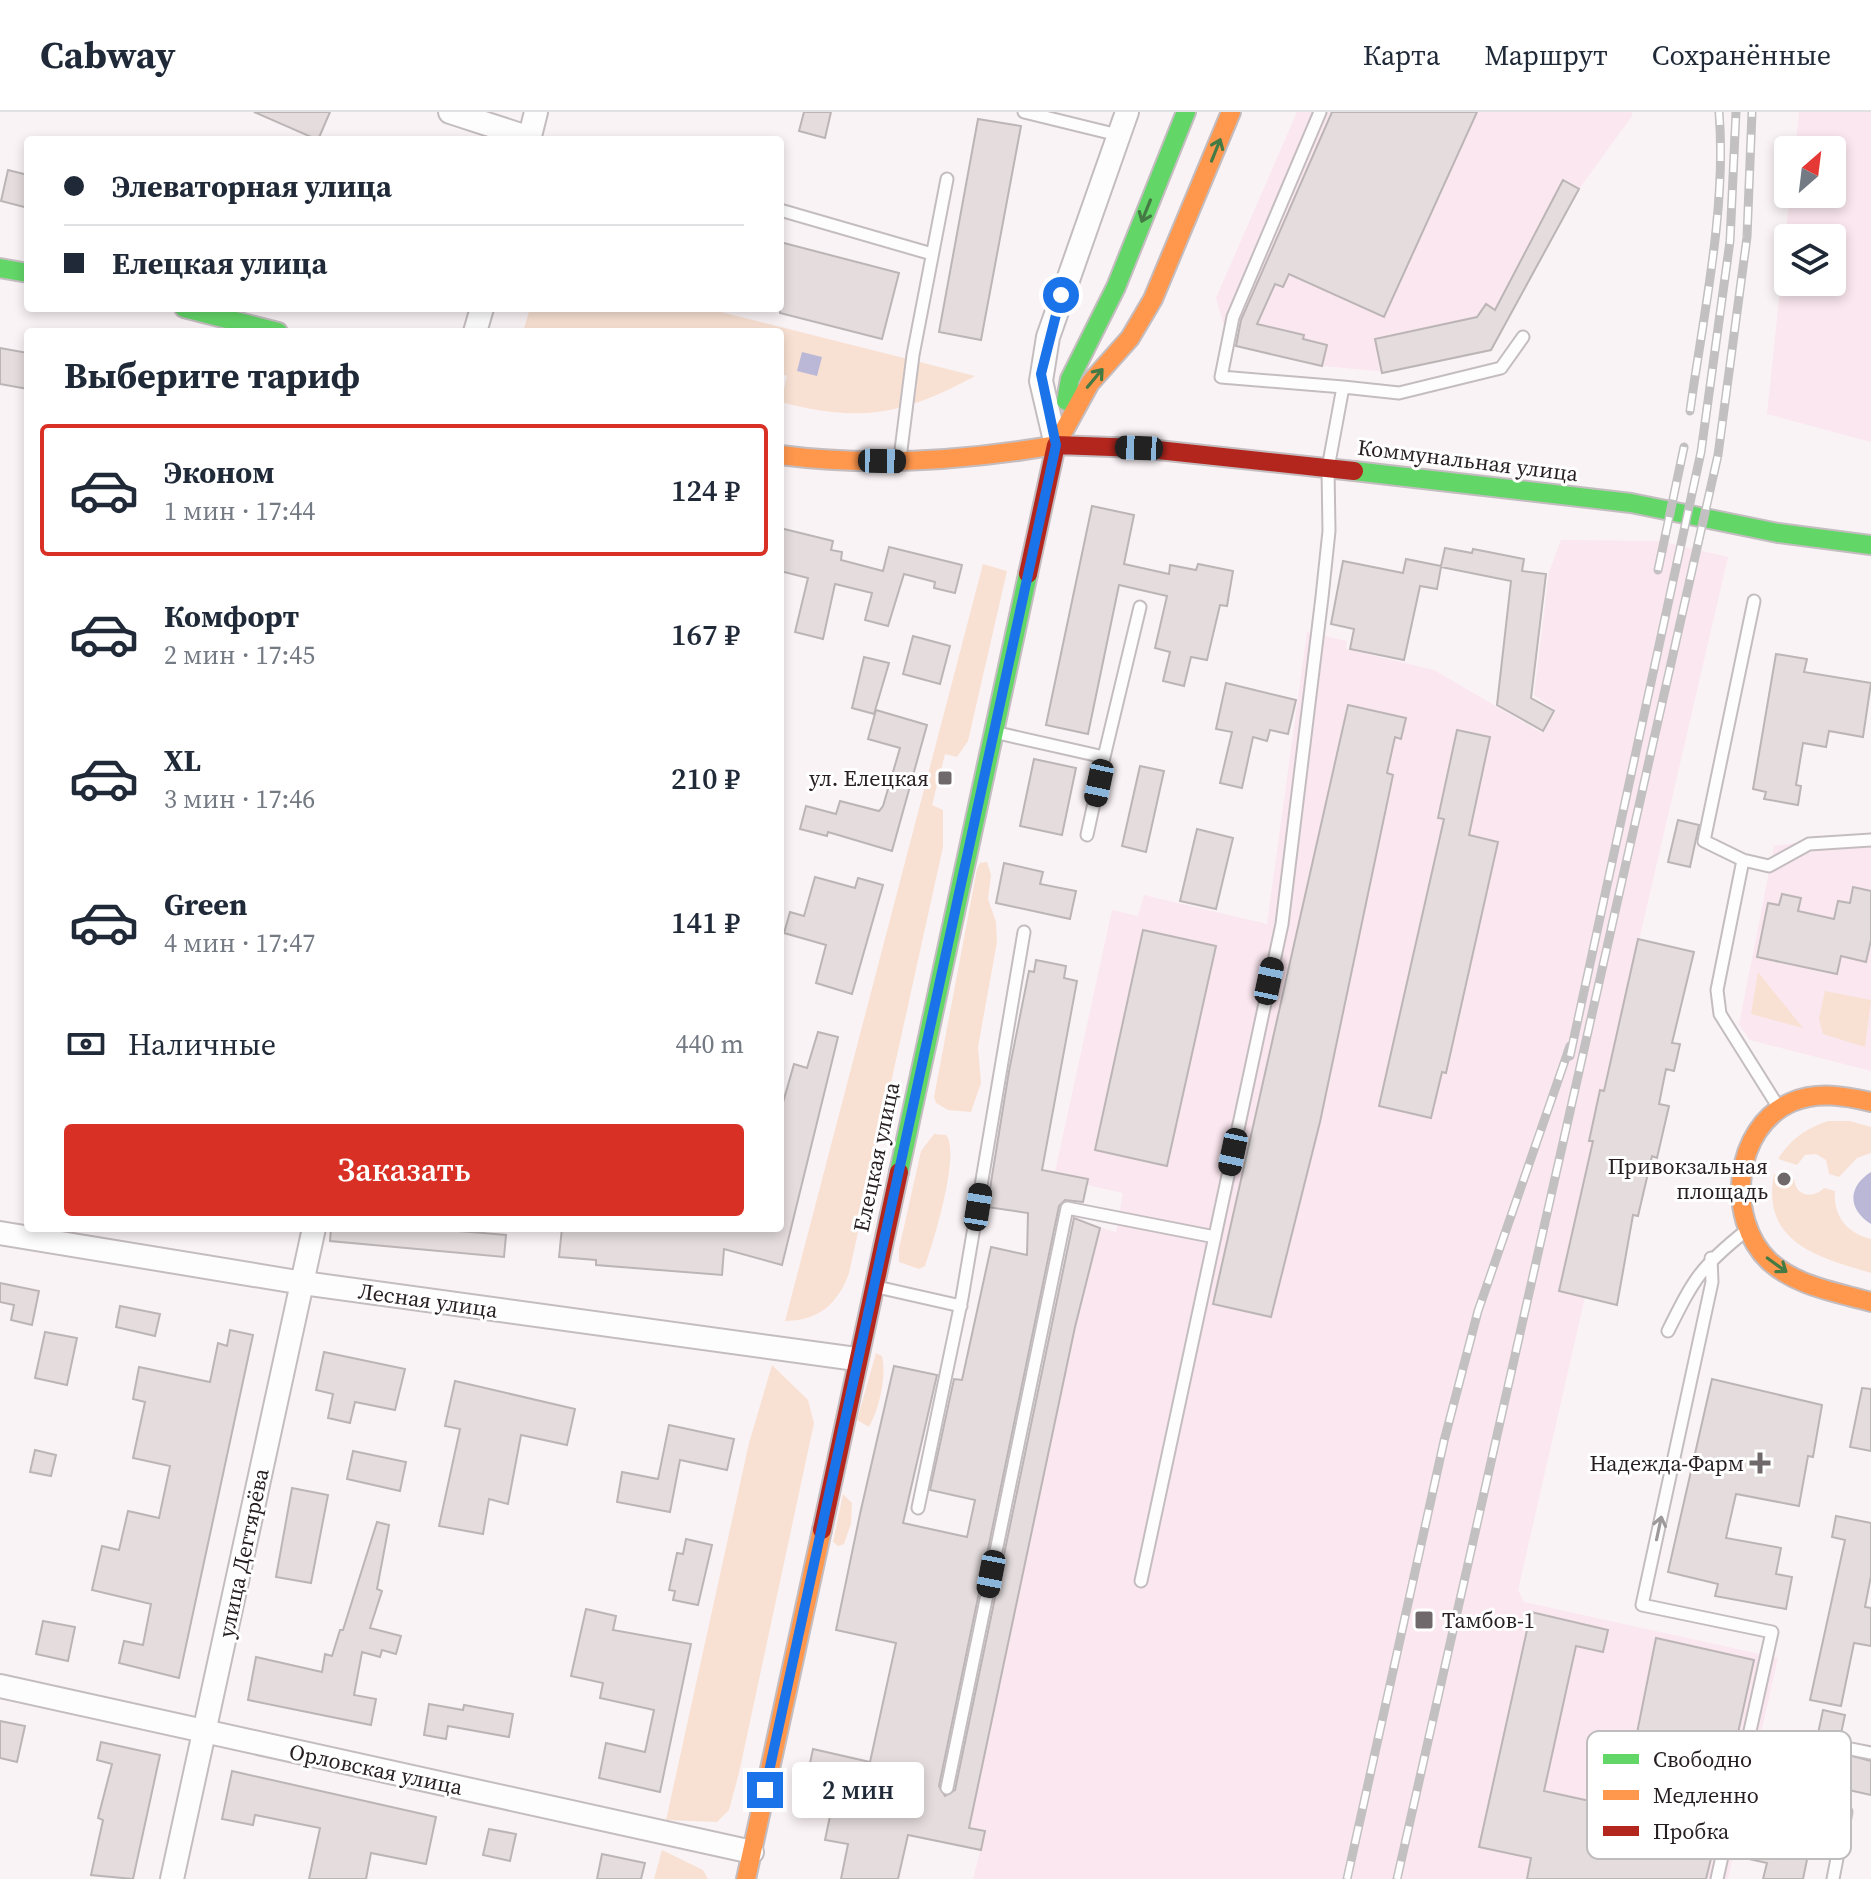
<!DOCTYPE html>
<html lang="ru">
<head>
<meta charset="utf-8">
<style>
	body { margin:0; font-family:"Source Serif 4",serif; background:#f6f6f7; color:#1f2937; height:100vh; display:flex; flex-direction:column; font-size:30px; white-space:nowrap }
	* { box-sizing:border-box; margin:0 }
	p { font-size:26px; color:#747a83 }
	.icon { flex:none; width:44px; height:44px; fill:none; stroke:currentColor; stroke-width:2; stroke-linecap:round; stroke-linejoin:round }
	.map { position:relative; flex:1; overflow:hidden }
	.drawer { position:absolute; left:24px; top:216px; width:760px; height:904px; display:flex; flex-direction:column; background:#fff; border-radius:8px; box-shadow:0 4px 12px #0003 }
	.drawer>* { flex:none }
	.hud { position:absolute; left:24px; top:24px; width:760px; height:176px; border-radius:8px; box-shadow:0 4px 12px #0003; display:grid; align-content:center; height:176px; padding:0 40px; background:#fff }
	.needle { width:52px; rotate:28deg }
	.tools { position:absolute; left:1774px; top:24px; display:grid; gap:16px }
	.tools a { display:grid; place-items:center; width:72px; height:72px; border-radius:8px; background:#fff; box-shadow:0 4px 12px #0003; font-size:40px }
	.end { position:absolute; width:36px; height:36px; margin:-18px; border:10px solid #1a73e8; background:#fff; box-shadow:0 0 0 4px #fff }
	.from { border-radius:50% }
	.bubble { position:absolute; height:56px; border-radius:8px; background:#fff; box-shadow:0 4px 12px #0003; font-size:26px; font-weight:600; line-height:56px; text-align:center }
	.car { position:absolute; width:24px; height:48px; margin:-24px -12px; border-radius:10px; box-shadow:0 0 6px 2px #0007; background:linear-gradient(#222 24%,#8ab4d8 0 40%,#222 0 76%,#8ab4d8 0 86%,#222 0) }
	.hud b { display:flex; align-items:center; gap:28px; height:76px; font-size:30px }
	.hud b+b { border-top:2px solid #e0e1e3 }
	.hud i { width:20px; height:20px; background:#1f2937 }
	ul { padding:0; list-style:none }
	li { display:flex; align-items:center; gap:24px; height:132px; margin:0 16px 12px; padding:0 24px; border:4px solid transparent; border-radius:8px }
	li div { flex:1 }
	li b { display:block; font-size:30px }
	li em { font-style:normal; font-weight:600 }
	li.current { border-color:#d93025 }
	li>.icon { width:72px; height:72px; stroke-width:1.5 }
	h2 { padding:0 40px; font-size:36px; line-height:96px }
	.pay { display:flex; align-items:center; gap:20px; height:88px; padding:0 40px; font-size:30px }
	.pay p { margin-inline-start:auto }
	.button { display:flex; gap:16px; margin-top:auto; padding:16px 40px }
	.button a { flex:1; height:92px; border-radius:8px; background:#d93025; color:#fff; font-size:32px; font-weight:600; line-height:92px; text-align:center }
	header { display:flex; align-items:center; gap:48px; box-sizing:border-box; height:112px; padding:0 40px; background:#fff; border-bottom:2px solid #e0e1e3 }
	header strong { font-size:38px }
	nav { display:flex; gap:44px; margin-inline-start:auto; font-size:28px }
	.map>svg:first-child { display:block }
	.built { fill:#fbe7ef; fill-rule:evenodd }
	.green { fill:#f8e1d3 }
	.water { fill:#bbb8d7 }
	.building { fill:#e4dcdd; stroke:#bcb5b6; stroke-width:2 }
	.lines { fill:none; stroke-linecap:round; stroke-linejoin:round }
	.lane-casing { stroke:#c4bdc0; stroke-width:15 }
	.street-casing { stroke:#c4bdc0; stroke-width:26 }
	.fast-casing { stroke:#c4bdc0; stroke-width:22 }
	.slow-casing { stroke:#c4bdc0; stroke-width:22 }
	.jam-casing { stroke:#c4bdc0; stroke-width:22 }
	.lane { stroke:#fefdfe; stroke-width:11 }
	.street { stroke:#fefdfe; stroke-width:22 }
	.fast { stroke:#63d668; stroke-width:18 }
	.slow { stroke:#ff974d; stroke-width:18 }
	.jam { stroke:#b3261e; stroke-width:18 }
	.rail-casing { stroke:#c2c0c0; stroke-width:9 }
	.rail { stroke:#fff; stroke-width:6; stroke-dasharray:18; stroke-linecap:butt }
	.oneway { stroke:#447a44 }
	.oneway2 { stroke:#9d999b }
	.route { stroke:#1a73e8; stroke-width:10 }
	.poi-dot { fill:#70696c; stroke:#fff; stroke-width:3 }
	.labels { text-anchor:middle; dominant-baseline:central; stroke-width:6; stroke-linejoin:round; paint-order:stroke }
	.street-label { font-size:22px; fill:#261e21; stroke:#fff }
	.poi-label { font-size:22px; fill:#261e21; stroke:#fff; text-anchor:end }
	.key { fill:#fff; stroke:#bebcbc; stroke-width:2 }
	.key-label { font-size:22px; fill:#261e21 }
</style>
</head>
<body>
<header>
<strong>Cabway</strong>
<nav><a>Карта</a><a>Маршрут</a><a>Сохранённые</a></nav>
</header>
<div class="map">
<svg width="1871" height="1767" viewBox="0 0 1871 1767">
	<rect width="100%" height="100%" fill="#faf3f6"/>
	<path class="built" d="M1297,0H1632V4L1579,77L1491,238L1388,260L1322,254L1229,232L1216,186Z
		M1799,0H1871V330L1767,302L1790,82H1832V38H1795ZM1788,126H1832V170H1788Z
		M1561,428L1660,429L1728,445L1604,979H1600L1589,1028L1593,1029L1559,1179L1585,1185L1518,1478L1524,1490L1778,1546L1728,1767H973L985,1720L969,1716L1075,1215L1100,1116L1116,1120L1123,1081L1087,1073V1067L1055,1060L1112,798L1138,804L1144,783L1267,812L1307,520L1347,529L1346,537L1434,558L1542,621L1556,599L1534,583L1549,460Z
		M1856,722L1871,725V959L1750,928L1739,913L1774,734Z"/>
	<path class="green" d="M530,196H705L975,264C903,303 861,311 781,290L787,264L780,261V220H523Z
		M983,452L1007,459L968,629L957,645L945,642L932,693L943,698V735L849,1161C838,1192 818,1209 785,1209Z
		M987,750L991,763L988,787L996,810L997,830L978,935L981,971L971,1000L948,998L936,991L934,985L977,757L980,751Z
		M1758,860L1803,916L1751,902Z
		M1825,879L1871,888L1865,935L1823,922L1819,907Z
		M1828,1009H1850L1871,1015V1041L1857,1046L1839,1065L1829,1062L1826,1048L1816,1042L1805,1043L1797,1053L1778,1047C1791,1027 1805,1017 1828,1009Z
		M934,1022L946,1023C961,1041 933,1131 925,1154L919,1157L899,1150V1137L921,1039Z
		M1774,1062L1794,1067C1796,1085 1813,1087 1824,1076L1835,1079C1833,1104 1847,1121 1871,1127V1161C1818,1145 1761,1131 1774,1062Z
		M876,1241L882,1244C887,1264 879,1297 869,1315L857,1308Z
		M772,1253L808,1288L814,1311L739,1661L729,1698L717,1710L666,1708L749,1331Z
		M843,1382L852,1391L851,1412L844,1432L838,1434L833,1430Z
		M662,1738L703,1758L708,1767H654Z"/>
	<path class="water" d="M802,240L822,245L817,264L797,259Z
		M1871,1060V1112C1848,1098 1847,1075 1871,1060Z"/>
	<path class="building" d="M254,0H330L318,28Z
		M804,0H831L825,26L799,19Z
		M1332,0H1477L1384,205L1289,162L1283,175L1275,172L1257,212L1304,223L1303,227L1327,233L1322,254L1236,234L1241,208Z
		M978,7L1021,14L981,228L939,220Z
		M8,58L28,63V96L1,89Z
		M1563,68L1579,77L1491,238L1382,261L1375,227L1477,205L1486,192L1495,198Z
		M780,130L899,161L882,227L780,201Z
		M0,236L28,241V277L0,272Z
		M1092,394L1134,403L1124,452L1169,462L1170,453L1196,458L1198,452L1233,459L1227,494L1220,493L1207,548L1191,545L1184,574L1163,569L1170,540L1155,536L1167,484L1119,473L1088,622L1046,613Z
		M780,416L833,429L831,438L842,440L841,448L883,459L889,435L962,453L955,481L934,476L935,470L904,462L888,514L865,508L872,481L835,472L823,527L795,520L808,466L780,459Z
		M1445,436L1472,441L1473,437L1524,447L1522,459L1546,462L1531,586L1554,599L1543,619L1497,593L1511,469L1441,455L1437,477L1420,474L1404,548L1350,537L1354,517L1331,512L1343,449L1403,461L1406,447L1441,454Z
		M913,524L950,534L940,572L903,562Z
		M1776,542L1807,547L1804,560L1871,571L1863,625L1829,619L1826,635L1803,631L1796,673L1801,674L1798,693L1764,687L1766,680L1753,677Z
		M864,545L889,551L874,602L852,596Z
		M1226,571L1296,588L1288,622L1270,618L1267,629L1253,625L1242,676L1220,671L1232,620L1216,617Z
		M1348,593L1406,606L1401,627L1395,625L1387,661L1393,663L1320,1010L1271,1205L1213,1192Z
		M876,598L927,613L892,739L828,720L827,724L800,717L806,694L836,702L840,689L879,699L883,694L900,636L868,627Z
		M1457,618L1490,625L1469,723L1498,730L1446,961L1442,960L1431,1006L1379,994L1444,707L1438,706Z
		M1034,647L1076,656L1062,723L1020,714Z
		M1140,654L1164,659L1146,740L1122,734Z
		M1678,708L1699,713L1690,755L1668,750Z
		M1197,717L1233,726L1216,797L1180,789Z
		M1004,751L1043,760L1040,772L1076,779L1070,807L996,791Z
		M815,765L855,776L858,766L883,773L852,882L816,871L826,833L784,821L790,800L804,804Z
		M1853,775L1871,779V828L1866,850L1841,844L1837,862L1757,845L1768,791L1779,793L1782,782L1801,786L1798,799L1834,807L1838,789L1850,791Z
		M1143,818L1216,834L1167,1054L1095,1038Z
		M1638,827L1694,840L1672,931L1680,932L1674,959L1666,957L1659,992L1669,994L1657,1046L1652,1044L1638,1104L1633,1103L1617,1193L1559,1179L1593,1029H1589L1600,978L1604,979Z
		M1036,848L1066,854L1064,866L1077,869L1042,1058L1088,1067L1083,1090L1065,1088L1059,1094L939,1674L945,1684L955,1678L1074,1106L1100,1116L1075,1215L969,1716L985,1719L981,1738L908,1723L898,1767H841L848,1732L825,1728L833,1690L803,1684L813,1637L870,1650L896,1531L836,1518L860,1402L894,1254L937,1263L903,1411L967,1425L975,1388L930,1378L954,1267L962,1268L991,1135L1027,1143L1028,1101L987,1095L1009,959L1029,859L1034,860Z
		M818,920L838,925L782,1153L724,1137L722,1163L596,1153V1148L559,1145L562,1116H780V1001L794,952L807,956Z
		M331,1116H423L506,1123L504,1145L330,1129Z
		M0,1171L39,1179L32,1213L11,1208L14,1193L0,1190Z
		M120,1194L160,1202L155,1224L116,1215Z
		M230,1218L253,1223L179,1566L119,1551L124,1529L143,1533L151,1492L92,1478L102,1434L119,1438L128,1399L159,1406L170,1354L133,1346L145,1290L133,1287L139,1255L210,1270L218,1231L227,1234Z
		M45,1220L77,1226L67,1273L35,1266Z
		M324,1240L405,1257L395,1298L355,1290L350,1311L328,1306L333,1282L316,1278Z
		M1712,1267L1822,1293L1813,1345L1808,1344L1799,1394L1736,1382L1726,1426L1781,1436L1776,1462L1792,1465L1786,1497L1715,1484L1718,1472L1668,1460Z
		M455,1269L575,1297L567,1333L521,1323L508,1392L489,1387L483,1422L439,1414L460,1317L445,1314Z
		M1862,1276L1871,1277V1339L1850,1335Z
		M669,1313L734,1327L727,1358L680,1348L670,1400L617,1390L622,1360L658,1367Z
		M35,1338L56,1343L51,1364L30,1360Z
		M353,1339L406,1350L400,1379L347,1367Z
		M292,1376L328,1383L311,1471L276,1465Z
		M1836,1404L1871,1411V1464L1865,1495L1871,1496V1534L1854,1531L1841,1594L1810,1588L1845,1428L1832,1425Z
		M377,1410L389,1413L377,1477L382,1479L370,1516L401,1524L396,1542L382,1538L380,1545L362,1540L354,1583L376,1587L371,1613L248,1588L256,1545L322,1560L325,1542L332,1544L340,1518H343Z
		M686,1427L712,1433L698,1493L673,1488L675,1479L669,1478L677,1441L683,1442Z
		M586,1497L616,1504L613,1518L691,1532L660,1680L599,1666L606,1631L645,1640L654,1598L600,1586L603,1571L571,1564Z
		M1531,1500L1608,1518L1603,1540L1576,1534L1544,1679L1622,1696L1656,1526L1754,1548L1725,1680L1727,1681L1706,1767H1527L1531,1746L1479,1735Z
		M43,1509L75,1515L68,1549L36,1542Z
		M429,1592L463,1598L464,1593L513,1602L509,1625L448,1614L446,1627L424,1623Z
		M1823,1598L1845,1603L1837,1640L1871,1649V1683L1844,1677L1842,1685L1810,1678L1803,1713L1828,1718L1823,1741L1809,1738L1803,1767H1763L1767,1751L1731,1743L1744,1685L1788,1695L1796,1656L1810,1659Z
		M0,1609L25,1614L17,1650L0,1646Z
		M101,1630L160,1643L133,1767L91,1763L103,1708L98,1706L112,1652L97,1648Z
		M232,1659L436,1705L426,1752L371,1741L366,1767H309L320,1716L255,1703L253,1713L222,1707Z
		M489,1717L516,1722L510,1749L483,1743Z
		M602,1742L645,1751L641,1767H597Z"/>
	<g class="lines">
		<defs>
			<path id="lane" d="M1024,0L1118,23
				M780,98L932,142
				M1343,275L1399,281L1501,256L1523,225
				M900,346L913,243L947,67
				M1754,489L1704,729L1743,748L1769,754L1809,732L1871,728
				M998,621L1104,645L1087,723
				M1104,645L1140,495
				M1743,748L1717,878L1720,902L1779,996
				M1711,1146L1712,1170L1642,1493L1772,1520L1717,1767
				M877,1175L961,1194
				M1668,1219C1694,1167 1700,1155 1747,1118
				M918,1396L962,1186L1024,820
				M1141,1469L1282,812L1322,485L1329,419L1328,356L1343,275L1221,265L1233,205L1320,0
				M1851,1637L1871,1641
				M947,1676L1067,1096L1215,1125
				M1833,1767L1846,1700"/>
			<path id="street" d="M450,0L530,26
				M529,28L536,0
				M475,220L482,196
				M1056,333L1041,269L1048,225L1127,0
				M0,1121L303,1171L856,1247
				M0,1574L752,1740
				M172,1767L314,1116"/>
			<path id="fast" d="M0,156L28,161
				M184,196L278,220
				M1066,289L1070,267L1116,175L1186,0
				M1354,359L1631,391L1778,421L1871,433
				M899,1060L1028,462"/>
			<path id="slow" d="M1056,333L1090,271L1130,226L1153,187L1231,0
				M780,343C873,355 964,349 1056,333
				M1871,990C1846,984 1817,979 1792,990C1733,1015 1725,1107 1769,1149C1796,1174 1836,1180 1871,1190
				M746,1767L822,1418"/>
			<path id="jam" d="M1028,462L1056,333L1139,336L1354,359
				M822,1418L899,1060"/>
		</defs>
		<use href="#lane" class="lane-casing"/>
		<use href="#street" class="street-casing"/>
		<use href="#fast" class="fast-casing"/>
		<use href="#slow" class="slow-casing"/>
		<use href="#jam" class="jam-casing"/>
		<use href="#lane" class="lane"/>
		<use href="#street" class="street"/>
		<use href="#fast" class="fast"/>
		<use href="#slow" class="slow"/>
		<use href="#jam" class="jam"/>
		<defs>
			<path id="rail" d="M1690,299C1703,204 1727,95 1719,0
				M1658,458L1684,335
				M1570,944L1701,340L1730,129L1736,0
				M1347,1767L1444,1329L1478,1199L1570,934
				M1397,1767L1718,343L1747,125L1752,0"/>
		</defs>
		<use href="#rail" class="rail-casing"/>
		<use href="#rail" class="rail"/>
	</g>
	<defs><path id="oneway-shaft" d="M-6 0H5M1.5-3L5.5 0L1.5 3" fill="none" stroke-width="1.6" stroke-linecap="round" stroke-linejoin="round" transform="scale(2)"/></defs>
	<g class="oneway">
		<use href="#oneway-shaft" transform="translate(1216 38) rotate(-68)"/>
		<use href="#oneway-shaft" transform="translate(1146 99) rotate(112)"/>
		<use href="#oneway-shaft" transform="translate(1095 266) rotate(-50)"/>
		<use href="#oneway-shaft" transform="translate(1777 1153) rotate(36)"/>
	</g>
	<use class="oneway2" href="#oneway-shaft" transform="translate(1659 1416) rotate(-78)"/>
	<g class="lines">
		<path class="route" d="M765,1678L1056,333L1041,262L1061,183"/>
	</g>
	<g class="poi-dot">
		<rect x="937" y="658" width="16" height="16" rx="4"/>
		<circle cx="1784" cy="1067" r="8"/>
		<path d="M1756 1339h8v8h8v8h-8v8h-8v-8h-8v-8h8z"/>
		<rect x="1414" y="1498" width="20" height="20" rx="4"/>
	</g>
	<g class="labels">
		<g class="street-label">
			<text transform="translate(1468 348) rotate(7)">Коммунальная улица</text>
			<text transform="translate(876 1045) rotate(-78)">Елецкая улица</text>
			<text transform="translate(428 1188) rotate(8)">Лесная улица</text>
			<text transform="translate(243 1441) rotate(-78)">улица Дегтярёва</text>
			<text transform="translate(376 1657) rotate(12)">Орловская улица</text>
		</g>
		<g class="poi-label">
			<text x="929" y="666">ул. Елецкая</text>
			<text x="1768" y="1054">Привокзальная<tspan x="1768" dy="25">площадь</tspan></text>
			<text x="1744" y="1351">Надежда-Фарм</text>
			<text x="1442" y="1508" text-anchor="start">Тамбов-1</text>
		</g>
	</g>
	<rect x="1587" y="1619" width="264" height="128" rx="12" class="key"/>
	<rect x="1603" y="1642" width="36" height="10" fill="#63d668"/>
	<rect x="1603" y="1678" width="36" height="10" fill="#ff974d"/>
	<rect x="1603" y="1714" width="36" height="10" fill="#b3261e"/>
	<g class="key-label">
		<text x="1653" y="1655">Свободно</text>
		<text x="1653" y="1691">Медленно</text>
		<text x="1653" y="1727">Пробка</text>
	</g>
</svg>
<div class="tools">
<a><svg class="needle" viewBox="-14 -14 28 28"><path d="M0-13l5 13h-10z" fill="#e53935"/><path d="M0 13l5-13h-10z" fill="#747a83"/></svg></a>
<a><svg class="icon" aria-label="layers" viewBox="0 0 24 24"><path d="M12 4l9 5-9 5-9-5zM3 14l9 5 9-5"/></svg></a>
</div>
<i class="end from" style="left:1061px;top:183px"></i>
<i class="end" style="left:765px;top:1678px"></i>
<div class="bubble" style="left:792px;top:1650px;width:132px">2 мин</div>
<i class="car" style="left:1139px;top:336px;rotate:272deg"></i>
<i class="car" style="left:882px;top:349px;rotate:91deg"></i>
<i class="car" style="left:1099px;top:671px;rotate:192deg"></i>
<i class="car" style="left:1269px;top:869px;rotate:12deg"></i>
<i class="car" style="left:1233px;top:1040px;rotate:192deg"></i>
<i class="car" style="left:978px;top:1095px;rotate:9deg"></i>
<i class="car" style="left:991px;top:1462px;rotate:191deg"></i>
<div class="hud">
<b><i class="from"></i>Элеваторная улица</b>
<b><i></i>Елецкая улица</b>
</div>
<section class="drawer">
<h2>Выберите тариф</h2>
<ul>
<li class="current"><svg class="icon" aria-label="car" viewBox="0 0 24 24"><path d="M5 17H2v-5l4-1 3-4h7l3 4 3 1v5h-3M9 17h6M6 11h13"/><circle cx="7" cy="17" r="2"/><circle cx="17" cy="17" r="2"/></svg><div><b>Эконом</b><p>1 мин · 17:44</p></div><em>124 ₽</em></li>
<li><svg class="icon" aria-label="car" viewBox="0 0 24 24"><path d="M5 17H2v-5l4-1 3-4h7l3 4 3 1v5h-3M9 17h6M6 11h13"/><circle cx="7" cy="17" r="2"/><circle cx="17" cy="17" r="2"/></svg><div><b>Комфорт</b><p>2 мин · 17:45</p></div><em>167 ₽</em></li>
<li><svg class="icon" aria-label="car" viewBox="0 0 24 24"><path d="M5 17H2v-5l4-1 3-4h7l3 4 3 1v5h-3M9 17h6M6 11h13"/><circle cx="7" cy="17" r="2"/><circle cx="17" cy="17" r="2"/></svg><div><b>XL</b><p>3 мин · 17:46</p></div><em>210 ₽</em></li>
<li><svg class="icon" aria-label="car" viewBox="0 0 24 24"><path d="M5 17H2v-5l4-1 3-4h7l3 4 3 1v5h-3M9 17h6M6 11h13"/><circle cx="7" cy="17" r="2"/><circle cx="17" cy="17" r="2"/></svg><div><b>Green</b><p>4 мин · 17:47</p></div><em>141 ₽</em></li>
</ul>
<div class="pay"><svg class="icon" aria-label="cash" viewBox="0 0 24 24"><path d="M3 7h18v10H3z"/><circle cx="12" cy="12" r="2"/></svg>Наличные<p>440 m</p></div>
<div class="button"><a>Заказать</a></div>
</section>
</div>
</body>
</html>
